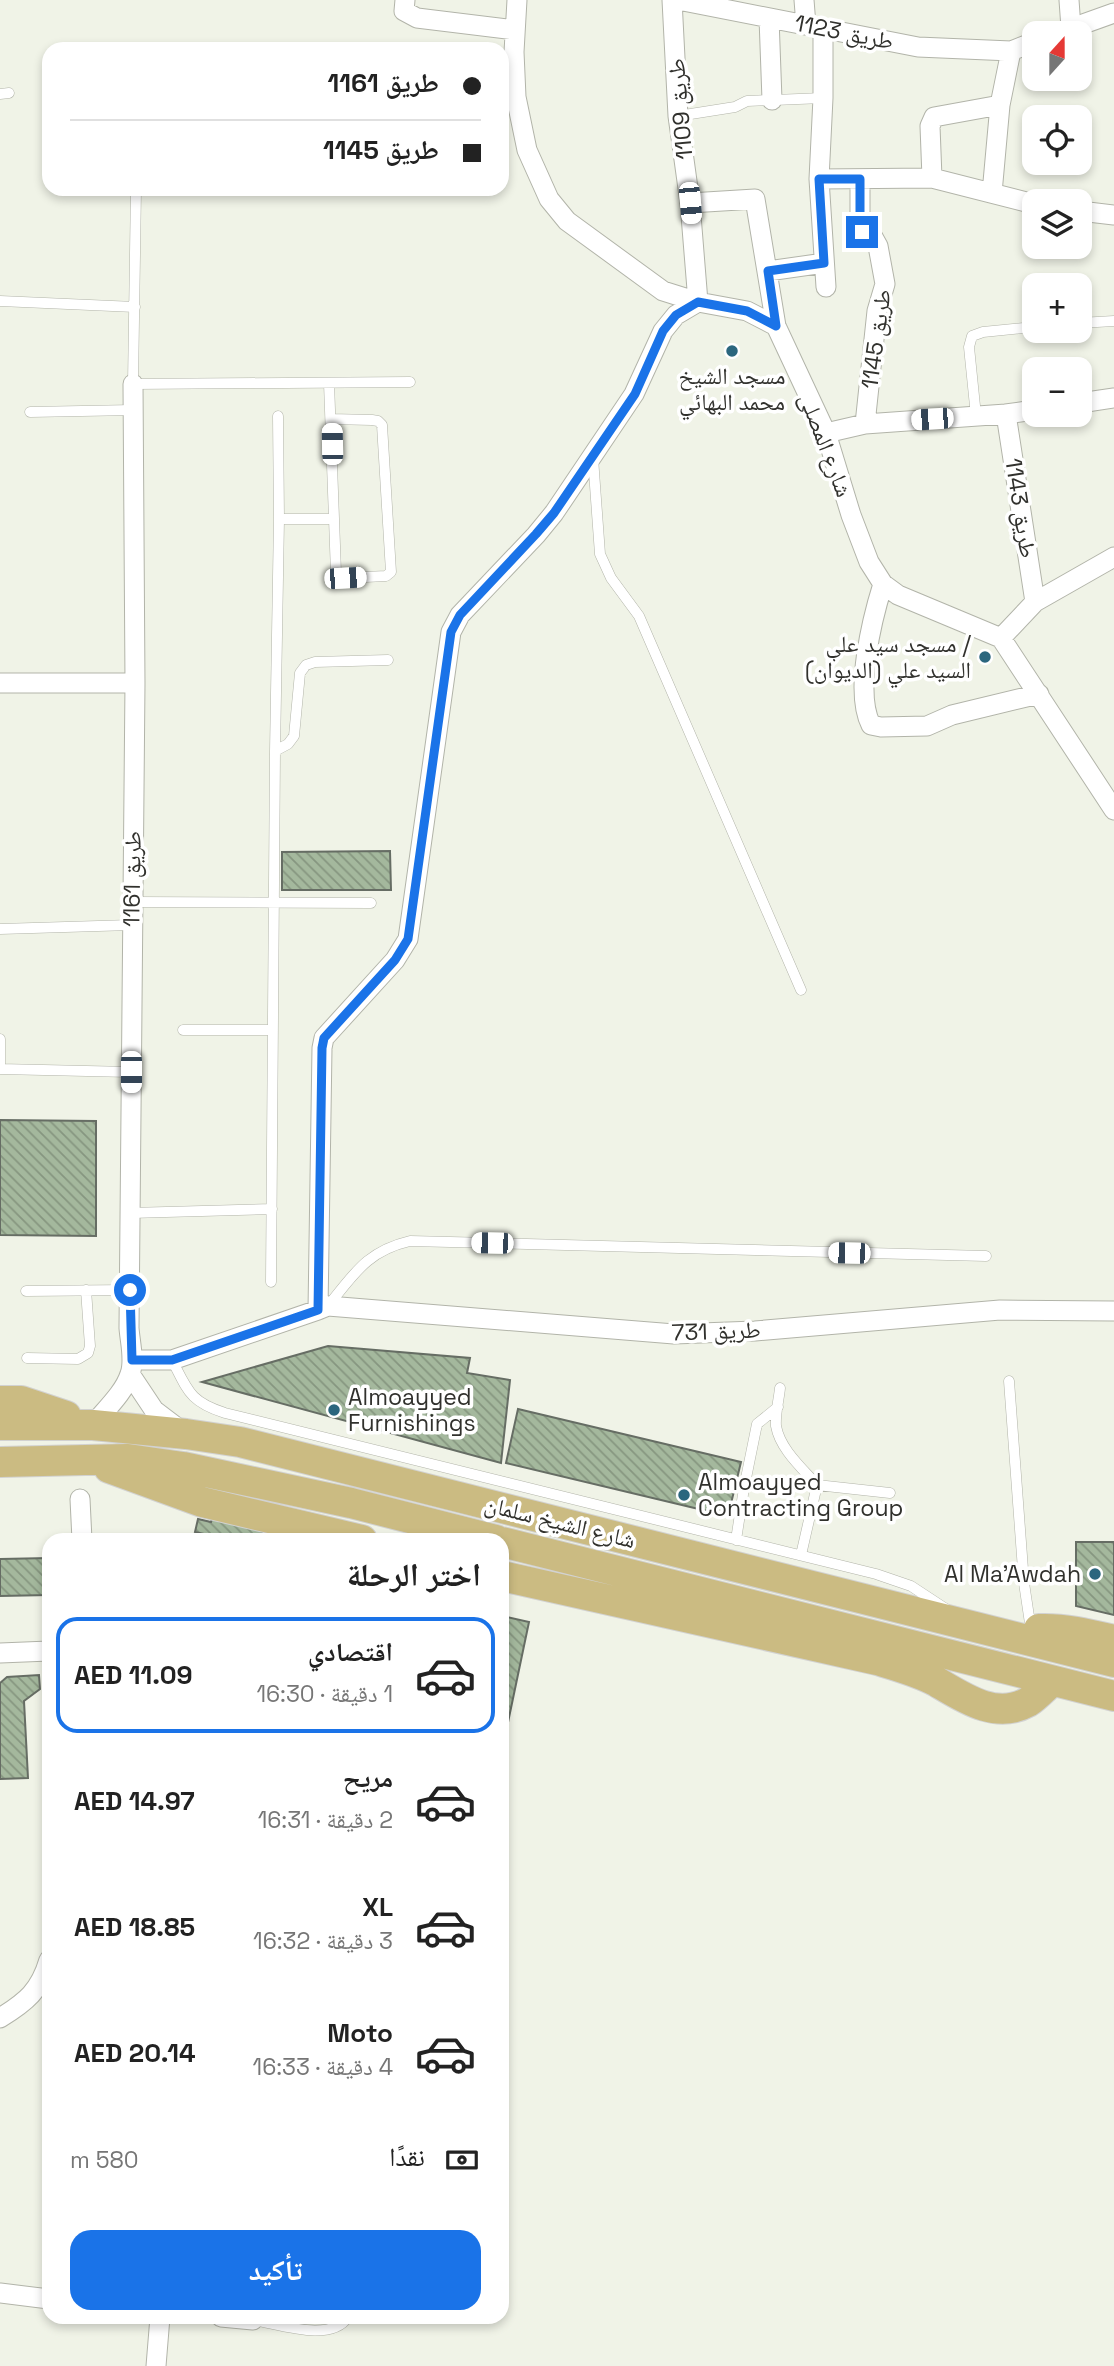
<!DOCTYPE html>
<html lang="ar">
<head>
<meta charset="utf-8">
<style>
	body { margin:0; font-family:"Space Grotesk","Noto Naskh Arabic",sans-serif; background:#f2f2f2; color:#222; direction:rtl; height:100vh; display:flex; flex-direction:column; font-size:26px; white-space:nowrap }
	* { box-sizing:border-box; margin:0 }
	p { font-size:23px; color:#767676 }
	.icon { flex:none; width:38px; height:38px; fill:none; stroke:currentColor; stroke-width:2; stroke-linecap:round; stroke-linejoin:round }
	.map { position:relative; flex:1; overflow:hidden; direction:ltr }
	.panel { position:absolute; left:42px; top:1533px; width:467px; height:791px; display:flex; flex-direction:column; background:#fff; border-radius:21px; box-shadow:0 4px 10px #0003; direction:rtl }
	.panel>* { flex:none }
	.hud { position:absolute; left:42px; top:42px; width:467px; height:154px; border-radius:21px; box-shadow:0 4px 10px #0003; direction:rtl; display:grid; align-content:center; height:154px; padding:0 28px; background:#fff }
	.needle { width:46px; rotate:21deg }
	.fabs { position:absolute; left:1022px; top:21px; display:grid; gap:14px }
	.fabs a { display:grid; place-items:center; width:70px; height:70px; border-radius:14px; background:#fff; box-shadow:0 4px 10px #0003; font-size:35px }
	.end { position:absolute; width:32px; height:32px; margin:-16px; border:9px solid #1a73e8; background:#fff; box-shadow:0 0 0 4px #fff }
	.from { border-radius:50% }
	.car { position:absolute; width:21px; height:42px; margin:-21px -10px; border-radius:9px; box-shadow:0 0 5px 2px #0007; background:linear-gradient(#fff 24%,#345 0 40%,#fff 0 76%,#345 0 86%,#fff 0) }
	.hud b { display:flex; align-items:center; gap:24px; height:66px; font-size:26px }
	.hud b+b { border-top:2px solid #e0e0e0 }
	.hud i { width:18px; height:18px; background:#222 }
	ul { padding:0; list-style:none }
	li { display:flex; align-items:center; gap:21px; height:116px; margin:0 14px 10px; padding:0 14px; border:4px solid transparent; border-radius:21px }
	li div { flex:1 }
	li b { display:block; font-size:26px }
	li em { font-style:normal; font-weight:800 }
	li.on { border-color:#1a73e8 }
	li>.icon { width:63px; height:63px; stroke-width:1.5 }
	h2 { padding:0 28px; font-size:32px; line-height:84px }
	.pay { display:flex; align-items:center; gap:18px; height:77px; padding:0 28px; font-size:26px }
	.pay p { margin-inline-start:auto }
	.action { display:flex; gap:14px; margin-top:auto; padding:14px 28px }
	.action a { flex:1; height:80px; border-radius:21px; background:#1a73e8; color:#fff; font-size:28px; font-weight:800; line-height:80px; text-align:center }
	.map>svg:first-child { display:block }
	.building { fill:url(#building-back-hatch); stroke:#666d64; stroke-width:2 }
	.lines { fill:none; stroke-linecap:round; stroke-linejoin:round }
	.lane-casing { stroke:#b2b4a9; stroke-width:11 }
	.street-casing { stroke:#b2b4a9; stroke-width:21 }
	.primary-casing { stroke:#d2d2d1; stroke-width:32 }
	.lane { stroke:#fff; stroke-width:10 }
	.street { stroke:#fff; stroke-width:19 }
	.primary { stroke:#cbbb82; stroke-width:30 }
	.route { stroke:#1a73e8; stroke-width:9 }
	.poi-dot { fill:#2b667e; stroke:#fff; stroke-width:2.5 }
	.labels { text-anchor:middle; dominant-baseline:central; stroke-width:7; stroke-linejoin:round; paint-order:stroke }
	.street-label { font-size:23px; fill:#31312d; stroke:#fff }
	.poi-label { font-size:23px; fill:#31312d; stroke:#fff; text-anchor:end }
</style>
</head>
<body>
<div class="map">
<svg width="1114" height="2366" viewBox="0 0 1114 2366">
	<defs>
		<pattern id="building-back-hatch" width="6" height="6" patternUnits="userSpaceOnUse" patternTransform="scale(1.75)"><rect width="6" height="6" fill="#a4b89d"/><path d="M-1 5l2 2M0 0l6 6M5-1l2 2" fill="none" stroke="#869680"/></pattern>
	</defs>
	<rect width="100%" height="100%" fill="#f0f3e7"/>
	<path class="building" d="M390,851L391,890H282V852Z
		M0,1120L96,1121V1236L0,1235Z
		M328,1346L470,1358L467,1373L510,1380L501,1463L202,1382Z
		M518,1409L741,1462L728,1516L506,1463Z
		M198,1519L211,1522L212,1519L301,1540H212L213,1536L195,1532Z
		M1076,1542H1114V1615L1076,1606Z
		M49,1558V1595L0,1596V1559Z
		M502,1616L529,1622L506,1732L502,1731Z
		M39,1675L40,1689L24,1701L28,1778L0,1779V1683L7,1677Z"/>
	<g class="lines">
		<defs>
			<path id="lane" d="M0,94L9,93
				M678,116L735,107L747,101L823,98
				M136,189L133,384L410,382
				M0,301L135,307
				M1080,323L1114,321
				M329,383L336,573L345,578L386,576L391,572L382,425L378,421L372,420L331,419
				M30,412L133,410
				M976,416L969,347L972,336L983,332L1034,327
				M593,458L600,554L611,578L639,616L801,990
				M279,519H333
				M275,751L288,744L294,736L300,673L306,665L315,662L388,660
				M132,902L371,903
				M0,929L131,925
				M183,1030H273
				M0,1039V1069
				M0,1069L130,1072
				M130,1213L272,1209
				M271,1282L275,751L279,519L278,416
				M26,1291L129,1290
				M328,1306C354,1274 367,1251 410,1241L986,1256
				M27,1358L78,1359L88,1353L90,1346L86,1290
				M172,1360C188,1391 190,1402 225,1413L876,1574L911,1586L946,1609
				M1009,1381L1024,1583L1031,1630
				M780,1388C779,1399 775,1414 776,1426C780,1449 802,1468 817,1485
				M736,1540L744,1488L757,1424L778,1407
				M801,1555L817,1485L890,1493
				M253,2320C279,2324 331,2343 348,2317"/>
			<path id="street" d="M405,0L404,11L417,18L515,30
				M517,0L514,52L516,97L527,150L549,199L567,221L663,291L698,302L747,311L776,326L826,433L851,515L869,562L883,584L898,595L1001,638L1114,810
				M672,0L678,116L690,203L698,302
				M678,0L918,47L1011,51L1034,42
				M804,0L806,25
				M1069,0L1071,28
				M769,18L772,100
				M823,28V98L819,179L826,287
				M1058,33L1114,13
				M932,178L930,126L934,117L1000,105
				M819,179L932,178L1034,204
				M860,179V229L873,237L878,246L885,284L877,311L865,424
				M992,193L1000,105L1011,51
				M690,203L755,199L776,326
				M1080,211L1114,215
				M768,271L824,263
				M1080,403L1114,398
				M1006,414L1035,602
				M826,433L865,424L1006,414L1034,410
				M883,584C872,619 854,692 871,725L881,727L927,726L952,715L1039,694
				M1001,638L1035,602L1114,557
				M0,683H135
				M318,1310L328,1306L674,1334L755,1331L1000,1310L1114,1311
				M132,1360H172L318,1310L322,1048L324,1038L395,960L408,939L451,632L460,615L536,535L554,513L634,394L663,331L676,315L698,302
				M130,1374L154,1410L183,1432
				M93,1425C105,1410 124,1393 130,1374C135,1361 130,1342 129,1328L135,683L133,384
				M80,1499L82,1540
				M0,1653L49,1651
				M0,2018C26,2002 40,1991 49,1960
				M0,2293L49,2299
				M221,2317L253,2320
				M156,2366L160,2317"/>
			<path id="primary" d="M0,1401H21L66,1416
				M0,1425H93L186,1434L240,1442L1114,1662
				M0,1462L128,1459L183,1467L351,1503L496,1540
				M109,1468L202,1502L362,1540
				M502,1542L1114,1696
				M502,1576L877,1660C897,1666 919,1672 937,1682C964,1698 996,1720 1028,1702C1036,1697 1044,1688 1052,1681
				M1039,1629C1065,1628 1089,1634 1114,1640"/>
		</defs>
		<use href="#lane" class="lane-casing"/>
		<use href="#street" class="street-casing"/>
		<use href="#primary" class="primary-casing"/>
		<use href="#lane" class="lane"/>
		<use href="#street" class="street"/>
		<use href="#primary" class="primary"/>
	</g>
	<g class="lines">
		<path class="route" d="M130,1290L132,1360H172L318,1310L322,1048L324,1038L395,960L408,939L451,632L460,615L536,534L554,513L635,394L663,331L676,315L698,302L747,311L776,326L768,271L824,263L819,179H860V229L862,232"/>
	</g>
	<g class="poi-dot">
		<circle cx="732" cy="351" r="7"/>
		<circle cx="985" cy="657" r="7"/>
		<circle cx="334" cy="1410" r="7"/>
		<circle cx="684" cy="1495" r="7"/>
		<circle cx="1095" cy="1574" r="7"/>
	</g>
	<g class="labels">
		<g class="street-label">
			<text transform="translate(844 32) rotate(11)">طريق 1123</text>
			<text transform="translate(680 109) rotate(-95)">طريق 1109</text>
			<text transform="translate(876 339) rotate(-82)">طريق 1145</text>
			<text transform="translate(826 445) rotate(69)">شارع المصلى</text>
			<text transform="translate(1021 508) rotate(81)">طريق 1143</text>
			<text transform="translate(132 879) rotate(-89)">طريق 1161</text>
			<text transform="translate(716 1331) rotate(-2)">طريق 731</text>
			<text transform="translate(560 1522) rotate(14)">شارع الشيخ سلمان</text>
		</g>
		<g class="poi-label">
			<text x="732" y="376" text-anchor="middle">مسجد الشيخ<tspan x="732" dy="26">محمد البهائي</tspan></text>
			<text x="971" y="644">مسجد سيد علي /<tspan x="971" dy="26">السيد علي (الديوان)</tspan></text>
			<text x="348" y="1397" text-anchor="start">Almoayyed<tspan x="348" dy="26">Furnishings</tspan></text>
			<text x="698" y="1482" text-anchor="start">Almoayyed<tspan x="698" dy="26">Contracting Group</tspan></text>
			<text x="1081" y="1574">Al Ma'Awdah</text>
		</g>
	</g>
</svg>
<div class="fabs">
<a><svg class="needle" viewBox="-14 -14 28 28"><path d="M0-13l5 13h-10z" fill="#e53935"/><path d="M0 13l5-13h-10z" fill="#767676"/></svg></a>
<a><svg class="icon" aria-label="locate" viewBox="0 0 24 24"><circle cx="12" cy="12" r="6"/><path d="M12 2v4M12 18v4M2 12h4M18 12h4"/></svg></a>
<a><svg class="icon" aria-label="layers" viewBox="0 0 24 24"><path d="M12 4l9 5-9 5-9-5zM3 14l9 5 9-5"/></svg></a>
<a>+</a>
<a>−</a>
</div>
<i class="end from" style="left:130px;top:1290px"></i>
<i class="end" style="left:862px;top:232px"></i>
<i class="car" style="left:690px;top:203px;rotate:175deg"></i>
<i class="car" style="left:932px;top:419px;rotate:266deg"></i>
<i class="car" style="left:332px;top:444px;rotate:359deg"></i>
<i class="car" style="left:345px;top:578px;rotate:87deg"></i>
<i class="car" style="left:131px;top:1072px;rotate:180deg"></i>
<i class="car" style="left:492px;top:1243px;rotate:271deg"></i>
<i class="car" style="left:849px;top:1253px;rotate:271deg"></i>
<div class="hud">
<b><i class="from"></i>طريق 1161</b>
<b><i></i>طريق 1145</b>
</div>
<section class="panel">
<h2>اختر الرحلة</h2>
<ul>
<li class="on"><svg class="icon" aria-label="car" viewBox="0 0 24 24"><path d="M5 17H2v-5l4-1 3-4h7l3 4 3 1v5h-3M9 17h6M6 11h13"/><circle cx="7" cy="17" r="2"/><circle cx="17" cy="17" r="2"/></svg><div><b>اقتصادي</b><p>1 دقيقة · 16:30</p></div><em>AED 11.09</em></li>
<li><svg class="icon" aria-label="car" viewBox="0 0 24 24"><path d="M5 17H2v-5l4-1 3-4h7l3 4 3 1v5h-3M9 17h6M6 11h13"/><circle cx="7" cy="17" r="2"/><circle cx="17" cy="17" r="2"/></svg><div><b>مريح</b><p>2 دقيقة · 16:31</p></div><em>AED 14.97</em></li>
<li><svg class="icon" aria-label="car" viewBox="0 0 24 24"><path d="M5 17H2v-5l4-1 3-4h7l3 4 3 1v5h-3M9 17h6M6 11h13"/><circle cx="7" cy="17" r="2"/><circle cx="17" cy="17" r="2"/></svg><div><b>XL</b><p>3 دقيقة · 16:32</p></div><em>AED 18.85</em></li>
<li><svg class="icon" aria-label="car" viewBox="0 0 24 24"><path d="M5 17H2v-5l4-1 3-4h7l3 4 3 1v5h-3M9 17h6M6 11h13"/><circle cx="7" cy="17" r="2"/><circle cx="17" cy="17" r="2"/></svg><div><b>Moto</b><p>4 دقيقة · 16:33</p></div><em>AED 20.14</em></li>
</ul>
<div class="pay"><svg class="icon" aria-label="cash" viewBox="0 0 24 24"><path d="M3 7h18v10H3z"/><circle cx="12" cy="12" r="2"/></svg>نقدًا<p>580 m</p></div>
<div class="action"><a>تأكيد</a></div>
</section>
</div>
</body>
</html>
